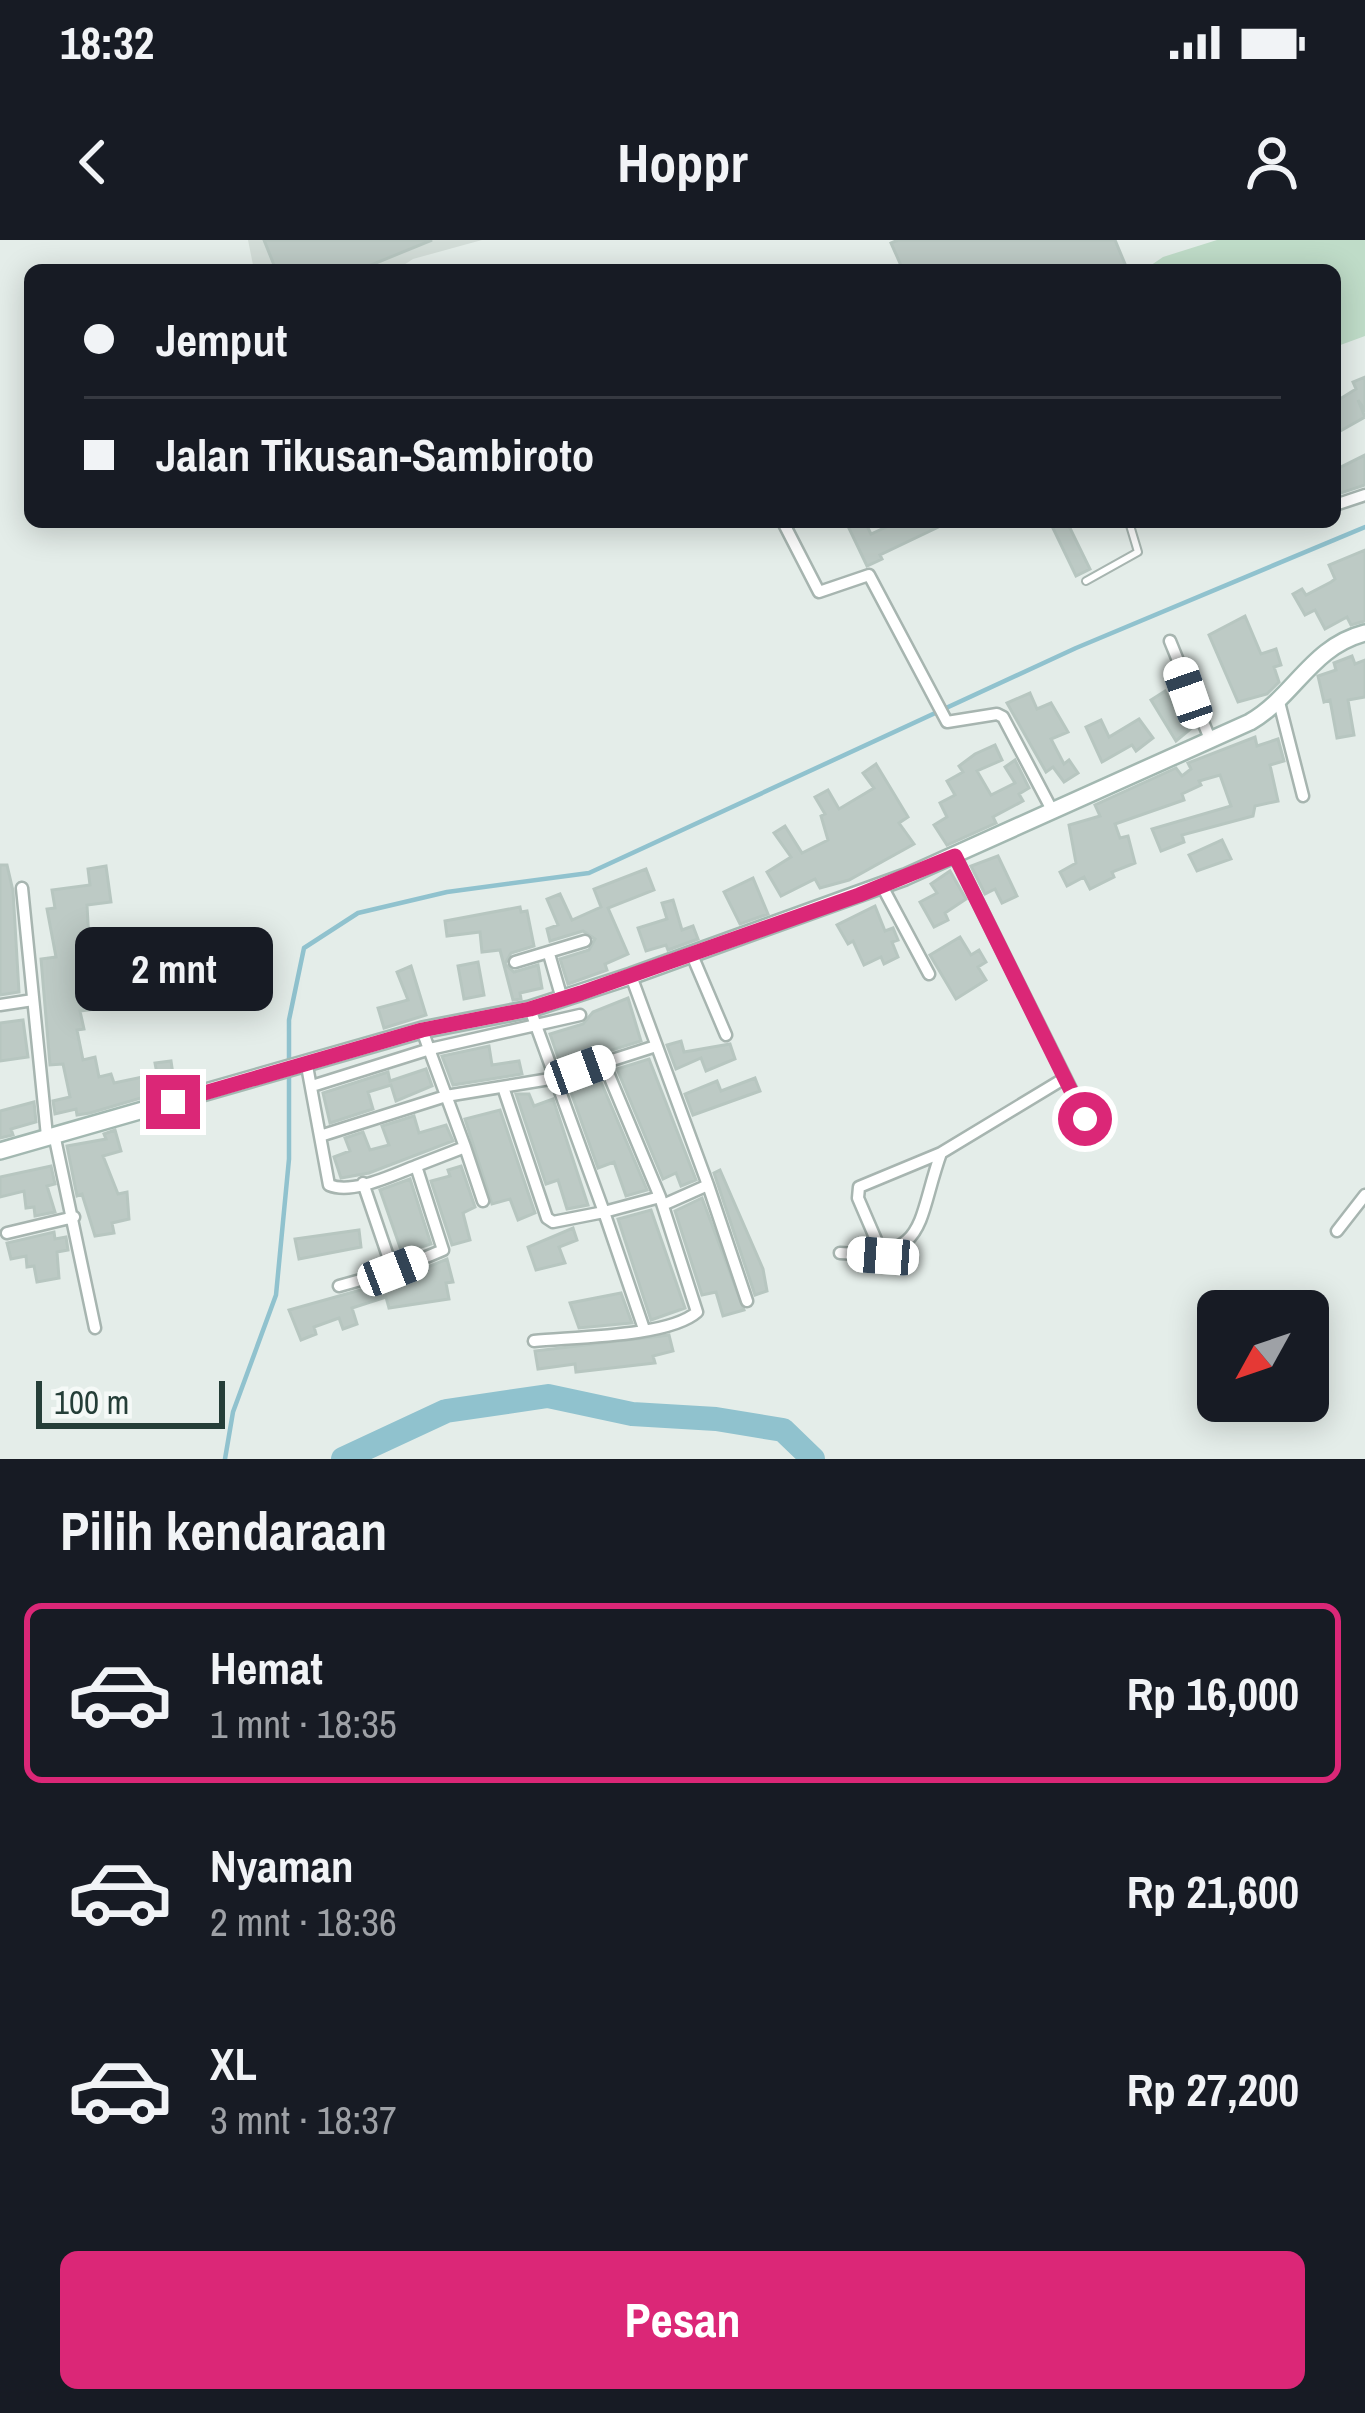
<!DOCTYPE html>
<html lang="id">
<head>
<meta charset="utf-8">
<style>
	body { margin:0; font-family:"Archivo Narrow",sans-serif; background:#242831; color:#f1f3f6; height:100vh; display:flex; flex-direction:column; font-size:45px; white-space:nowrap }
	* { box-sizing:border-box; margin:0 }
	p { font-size:39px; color:#9ea1a6 }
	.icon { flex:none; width:66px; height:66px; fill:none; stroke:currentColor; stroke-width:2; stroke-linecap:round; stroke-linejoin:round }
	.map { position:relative; height:1219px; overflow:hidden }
	.side { display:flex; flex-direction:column; background:#171b24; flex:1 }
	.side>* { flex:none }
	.top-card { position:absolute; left:24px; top:24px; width:1317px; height:264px; border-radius:18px; box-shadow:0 6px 30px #0003; display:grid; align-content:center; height:264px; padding:0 60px; background:#171b24 }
	.needle { width:78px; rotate:230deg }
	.controls { position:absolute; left:1197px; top:1050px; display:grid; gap:24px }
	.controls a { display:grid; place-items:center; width:132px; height:132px; border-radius:18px; background:#171b24; box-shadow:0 6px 30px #0003; font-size:60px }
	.scale { position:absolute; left:36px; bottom:30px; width:189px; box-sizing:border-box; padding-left:12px; border:6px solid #253e38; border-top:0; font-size:33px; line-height:42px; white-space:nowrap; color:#253e38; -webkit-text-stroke:9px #f5f9f7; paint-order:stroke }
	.end { position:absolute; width:54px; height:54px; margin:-27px; border:15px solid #db2777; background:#fff; box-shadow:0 0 0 6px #fff }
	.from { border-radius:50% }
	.bubble { position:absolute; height:84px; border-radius:18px; background:#171b24; box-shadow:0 6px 30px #0003; font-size:39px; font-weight:700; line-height:84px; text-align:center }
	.car { position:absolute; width:36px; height:72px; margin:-36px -18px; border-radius:15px; box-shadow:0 0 9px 3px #0007; background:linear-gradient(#fff 24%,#345 0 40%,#fff 0 76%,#345 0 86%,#fff 0) }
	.top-card b { display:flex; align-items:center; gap:42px; height:114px; font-size:45px }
	.top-card b+b { border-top:3px solid #363941 }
	.top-card i { width:30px; height:30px; background:#f1f3f6 }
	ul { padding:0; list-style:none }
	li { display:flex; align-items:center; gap:36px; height:180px; margin:0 24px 18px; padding:0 36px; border:6px solid transparent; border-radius:18px }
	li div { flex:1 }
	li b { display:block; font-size:45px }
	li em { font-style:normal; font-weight:700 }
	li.selected { border-color:#db2777 }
	li>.icon { width:108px; height:108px; stroke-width:1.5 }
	h2 { padding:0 60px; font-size:54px; line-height:144px }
	.cta { display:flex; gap:24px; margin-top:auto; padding:24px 60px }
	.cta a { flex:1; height:138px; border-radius:18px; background:#db2777; color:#fff; font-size:48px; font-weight:700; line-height:138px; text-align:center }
	.status { display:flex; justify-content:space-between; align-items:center; height:84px; padding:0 60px; background:#171b24; direction:ltr }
	.status svg { height:33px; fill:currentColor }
	header { display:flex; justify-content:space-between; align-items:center; height:156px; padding:0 60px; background:#171b24; font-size:54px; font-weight:700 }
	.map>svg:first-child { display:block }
	.built { fill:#d3ddd8 }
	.green { fill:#bfdcc8 }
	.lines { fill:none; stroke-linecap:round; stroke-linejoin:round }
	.stream { stroke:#90c2ce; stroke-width:4.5 }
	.river { stroke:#90c2ce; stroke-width:24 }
	.building { fill:#bdcac5; stroke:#b7c6c0; stroke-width:3 }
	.lane-casing { stroke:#a7b5b0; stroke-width:10 }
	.street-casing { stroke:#a7b5b0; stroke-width:15 }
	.secondary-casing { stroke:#a3b8b1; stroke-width:20 }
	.lane { stroke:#fff; stroke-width:6 }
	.street { stroke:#fff; stroke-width:10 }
	.secondary { stroke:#fff; stroke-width:15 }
	.route { stroke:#db2777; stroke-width:15 }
</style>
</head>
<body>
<div class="status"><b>18:32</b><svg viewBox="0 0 49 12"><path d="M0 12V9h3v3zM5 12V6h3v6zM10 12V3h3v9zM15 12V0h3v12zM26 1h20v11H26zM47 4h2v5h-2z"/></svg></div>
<header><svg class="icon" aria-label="back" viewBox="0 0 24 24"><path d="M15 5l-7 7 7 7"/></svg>Hoppr<svg class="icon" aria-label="person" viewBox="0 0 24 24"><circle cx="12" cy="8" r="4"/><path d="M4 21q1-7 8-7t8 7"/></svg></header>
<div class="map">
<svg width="1365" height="1219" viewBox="0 0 1365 1219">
	<rect width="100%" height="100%" fill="#e4ede9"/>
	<path class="built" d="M248,0H482L413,19L396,30H254Z"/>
	<path class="green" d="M1217,0H1365V96L1335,107V30H1144L1163,17Z"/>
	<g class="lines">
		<path class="stream" d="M289,824V780L304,708L358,673L447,652L589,633L1076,408L1365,287
			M225,1219L233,1172L276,1055L289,919V835"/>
		<path class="river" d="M343,1219L446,1171L548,1156L632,1174L716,1179L783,1190L813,1219"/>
	</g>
	<path class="building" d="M264,0H432L359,30H276Z
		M898,0H1115L1125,24L1110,30H903L891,3Z
		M1365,137V170L1358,160L1365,177L1335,194V162L1356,149L1353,142Z
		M1365,215V245L1335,255V230Z
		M846,282H865L871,294L897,282H949L880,315L882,319L867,326Z
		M1050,282H1067L1090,329L1076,336Z
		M1365,310V381L1351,385L1347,377L1325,389L1315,370L1305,375L1293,354L1302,349L1306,355L1331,342L1335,339L1329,325Z
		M1245,376L1261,414L1276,409L1281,425L1274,427L1279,442L1267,454L1238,462L1209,395Z
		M1352,416L1355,424L1365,420V457L1348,460L1354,495L1337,498L1330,460L1324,462L1318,436L1336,430L1334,423Z
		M1165,451L1173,465L1183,459L1194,486L1176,501L1151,460Z
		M1030,453L1037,469L1051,463L1068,492L1051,499L1064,524L1069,520L1078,533L1064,542L1053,527L1046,532L1007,463Z
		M1139,479L1153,498L1136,511L1132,505L1102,522L1086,487L1101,480L1109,497Z
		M1255,497L1257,506L1278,499L1284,521L1270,525L1278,561L1255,566L1253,576L1182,595L1184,602L1161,611L1152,589L1231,566L1220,535L1199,541L1201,545L1182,554L1184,560L1115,584L1120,598L1128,596L1135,623L1112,632L1114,637L1090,649L1084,637L1067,646L1060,632L1076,623L1069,585L1100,576L1095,565L1176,528L1182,536L1191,529L1188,523Z
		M995,505L1002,520L977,531L991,555L1015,543L1005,527L1015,520L1029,548L1019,554L1023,561L993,577L996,583L947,605L934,585L947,577L940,563L955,555L947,541L963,532L959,526L975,514Z
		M876,524L908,577L899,583L914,604L849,640L820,648L815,639L781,656L767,632L791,617L774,593L785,586L802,613L828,600L821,576L825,574L815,557L828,550L839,569L874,548L863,533Z
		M1222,600L1231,619L1197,631L1189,615Z
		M998,616L1017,656L1002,663L995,649L985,654L971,626Z
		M0,625H7L13,651L19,752L0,755Z
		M106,626L111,662L87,665L89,701L79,702L89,751L102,750L104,768L80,771L84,789L77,790L83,820L95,817L99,837L111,834L114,843L157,834L155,823L171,821L175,848L90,873L77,875L76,869L55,874L53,861L70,857L63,824L50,825L41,719L56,717L47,669L55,668L52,650L90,645L88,629Z
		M646,629L654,650L608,668L628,714L605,724L607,730L568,744L560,719L589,710L595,699L583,691L550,701L547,689L558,685L547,659L560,654L572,680L601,667L594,649Z
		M950,631L966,659L945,673L948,680L934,687L920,662L937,653L931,644Z
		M753,638L768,674L740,684L724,652Z
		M673,660L682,690L693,686L698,699L668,710L666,705L646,711L638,688L667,679L662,663Z
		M875,666L885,691L893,688L898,700L892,702L898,717L884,724L881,717L864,725L853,701L848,704L837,685Z
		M520,667L521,672L527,671L534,706L511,713L505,724L514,732L538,725L542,748L520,753L521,759L513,760L500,710L482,712L480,692L447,696L445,681Z
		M960,697L971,715L979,710L986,722L978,727L986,740L956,759L930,715Z
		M478,722L484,755L464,759L458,726Z
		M411,726L426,775L384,788L378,768L408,760L397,732Z
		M628,758L641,801L561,826L550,794L583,784L593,772Z
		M23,780L28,817L0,821V783Z
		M681,801L684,812L730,804L735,819L706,831L701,818L676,829L667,805Z
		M489,806L492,825L519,821L522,834L453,845L442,816Z
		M649,819L696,940L681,946L676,933L663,939L617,829Z
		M426,829L432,846L396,861L391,845L368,852L373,869L330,883L323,853L388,832L390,841Z
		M598,835L647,950L626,956L614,922L598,928L568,844Z
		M755,838L760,851L693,875L685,854L717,841L721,851Z
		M516,854H529L534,866L553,859L588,965L567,969L558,940L546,944Z
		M34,862L36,882L11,889L13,895L0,898V871Z
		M500,870L535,973L518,980L510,959L492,964L465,879Z
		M414,876L419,893L446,885L453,901L369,933L341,938L334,917L350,911L345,898L363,892L370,910L389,905L382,886Z
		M115,890L121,911L103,916L118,954L127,952L129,979L112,983L114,993L95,996L82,954L77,956L67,906L106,899L104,894Z
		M51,926L55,944L47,946L55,972L35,976L34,967L26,968L24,951L0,957V937Z
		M461,926L475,967L463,973L470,1000L452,1005L431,941L450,936L448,930Z
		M720,930L763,1029L767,1051L755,1055L714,933Z
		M410,939L431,1004L402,1013L380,950Z
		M702,958L744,1070L723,1076L716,1052L702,1055L675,971Z
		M651,970L685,1068L651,1080L618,979Z
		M573,988L577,1000L559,1007L565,1023L536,1030L528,1007Z
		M359,990L361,1007L299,1019L295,999Z
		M54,992L55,999L66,997L68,1010L57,1012L59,1038L37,1042L34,1026L27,1027L26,1016L11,1019L7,1003Z
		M447,1019L453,1042L446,1043L449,1059L389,1068L386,1057L352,1068L357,1084L343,1089L339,1078L314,1087L316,1094L301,1100L289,1070L396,1040Z
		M621,1053L632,1083L579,1088L570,1063Z
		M669,1095L673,1111L653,1116L655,1123L576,1132L575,1124L538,1129L535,1111Z"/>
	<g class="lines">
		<defs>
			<path id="lane" d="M1086,341L1138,312L1129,282"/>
			<path id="street" d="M1335,265L1365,255
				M783,282L819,352L869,335L947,482L997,474L1003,477L1052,570
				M1170,401L1210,499
				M1279,462L1303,556
				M955,616L1086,879
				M882,646L929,734
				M22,648L47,896
				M549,714L562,759
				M692,715L726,795
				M515,722L585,701
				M631,736L708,945L663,965
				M0,765L33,760
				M307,826L329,945C352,955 392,935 416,926L443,1010L393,1031L363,943
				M312,846L430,809L580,775
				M503,847L547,978L553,982L604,972L530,769
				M54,894L95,1088
				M320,896L446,856L556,838L656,806
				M465,907L483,961
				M416,926L465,907L422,790
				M708,945L747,1061
				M1337,991L1365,955
				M7,993L74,977
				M840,1013C929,1019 916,983 941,913L1065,838
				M883,1016L858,958L859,947L941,913
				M339,1046L393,1031
				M644,1089L604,972L660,957
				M534,1101C573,1097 669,1097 697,1072L660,957L603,821"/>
			<path id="secondary" d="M0,911L422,790L530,769L631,736L905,637L1250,482C1295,456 1311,407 1365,393"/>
		</defs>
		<use href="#lane" class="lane-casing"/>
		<use href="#street" class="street-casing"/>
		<use href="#secondary" class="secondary-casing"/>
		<use href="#lane" class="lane"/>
		<use href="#street" class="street"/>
		<use href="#secondary" class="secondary"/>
	</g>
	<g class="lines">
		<path class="route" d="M173,862L422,790L530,769L581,753L859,655L955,616L1085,879"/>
	</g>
</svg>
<div class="controls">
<a><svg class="needle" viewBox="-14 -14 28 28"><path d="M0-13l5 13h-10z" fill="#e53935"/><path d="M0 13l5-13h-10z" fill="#9ea1a6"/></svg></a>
</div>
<div class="scale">100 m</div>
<i class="end from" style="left:1085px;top:879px"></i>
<i class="end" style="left:173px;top:862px"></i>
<div class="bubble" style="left:75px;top:687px;width:198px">2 mnt</div>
<i class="car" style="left:1188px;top:453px;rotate:341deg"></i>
<i class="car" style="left:580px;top:830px;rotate:70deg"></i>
<i class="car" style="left:883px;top:1016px;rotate:274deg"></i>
<i class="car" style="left:393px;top:1031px;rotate:69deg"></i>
<div class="top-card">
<b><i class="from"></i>Jemput</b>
<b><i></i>Jalan Tikusan-Sambiroto</b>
</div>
</div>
<section class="side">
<h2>Pilih kendaraan</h2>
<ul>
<li class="selected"><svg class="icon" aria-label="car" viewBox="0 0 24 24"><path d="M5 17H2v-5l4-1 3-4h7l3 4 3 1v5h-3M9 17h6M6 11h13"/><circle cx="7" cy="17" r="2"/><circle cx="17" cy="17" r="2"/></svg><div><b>Hemat</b><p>1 mnt · 18:35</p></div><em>Rp 16,000</em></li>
<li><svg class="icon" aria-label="car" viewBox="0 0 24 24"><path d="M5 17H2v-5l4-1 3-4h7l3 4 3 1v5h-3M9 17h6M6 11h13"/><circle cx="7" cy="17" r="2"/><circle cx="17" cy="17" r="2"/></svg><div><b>Nyaman</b><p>2 mnt · 18:36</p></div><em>Rp 21,600</em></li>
<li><svg class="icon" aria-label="car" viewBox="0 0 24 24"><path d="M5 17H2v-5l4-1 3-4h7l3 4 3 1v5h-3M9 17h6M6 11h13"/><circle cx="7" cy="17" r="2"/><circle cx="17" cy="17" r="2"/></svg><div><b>XL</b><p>3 mnt · 18:37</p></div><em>Rp 27,200</em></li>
</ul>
<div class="cta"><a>Pesan</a></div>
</section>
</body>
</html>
